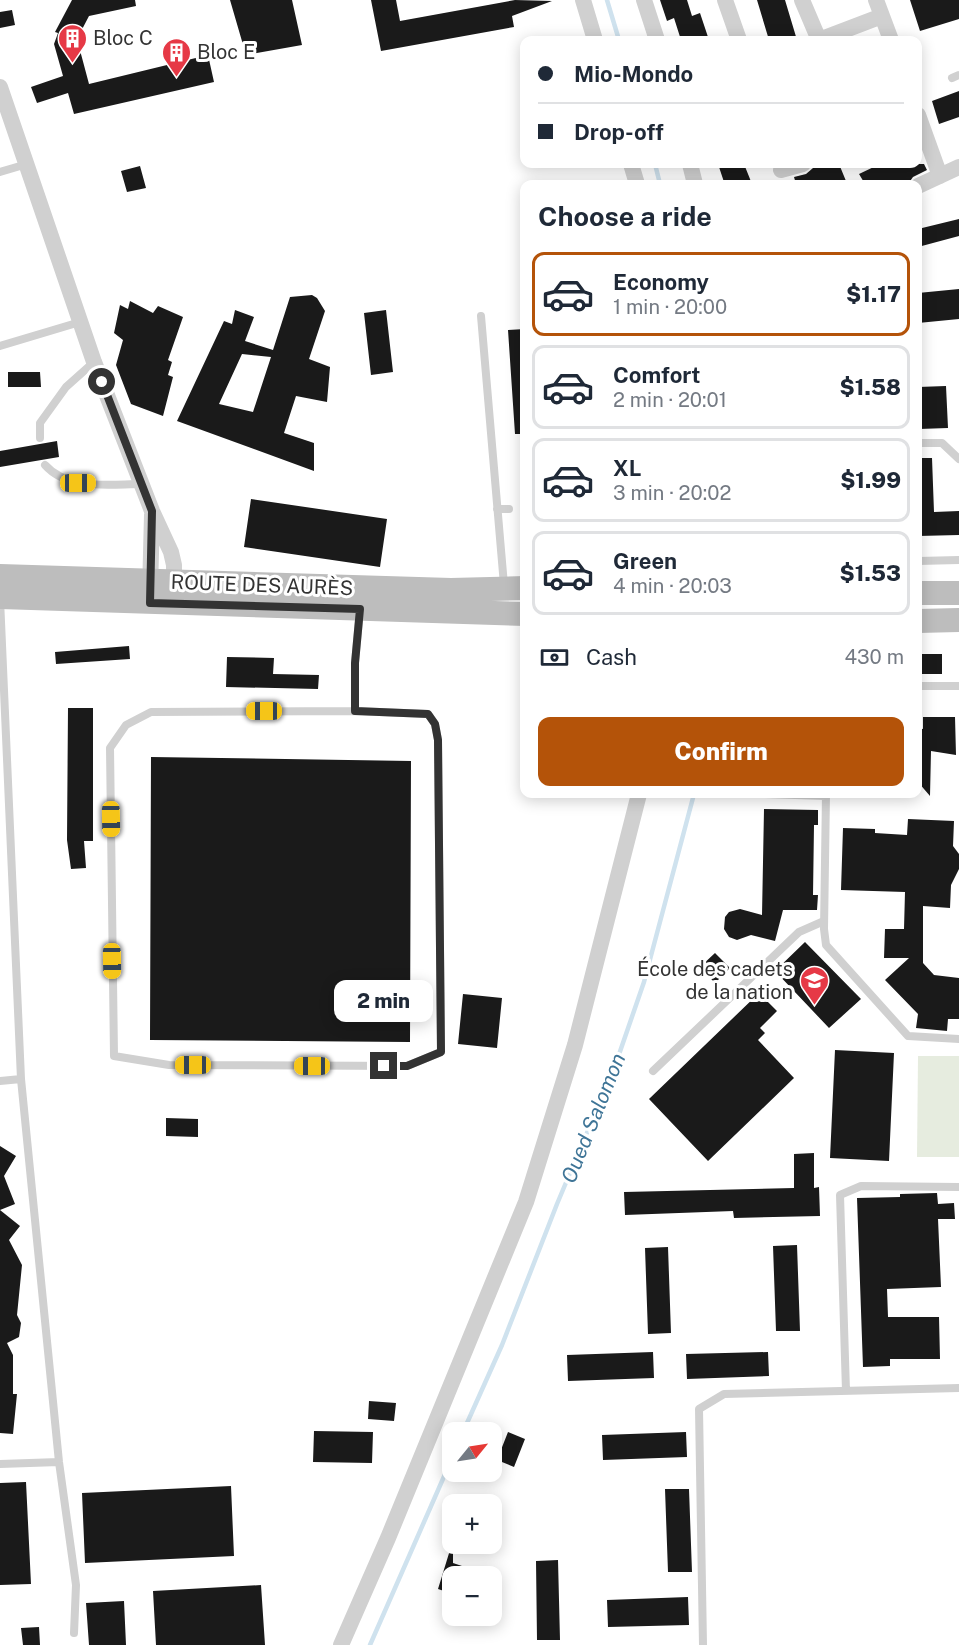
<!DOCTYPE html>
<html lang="en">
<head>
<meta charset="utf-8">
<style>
	body { margin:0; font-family:"Public Sans",sans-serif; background:#f2f2f3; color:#1f2937; height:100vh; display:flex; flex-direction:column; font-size:22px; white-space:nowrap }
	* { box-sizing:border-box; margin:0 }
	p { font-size:20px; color:#747a83 }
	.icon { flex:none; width:33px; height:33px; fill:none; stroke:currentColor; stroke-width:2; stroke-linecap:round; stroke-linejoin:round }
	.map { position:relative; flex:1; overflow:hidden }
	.details { position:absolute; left:520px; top:180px; width:402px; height:618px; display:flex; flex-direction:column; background:#fff; border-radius:12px; box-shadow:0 3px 15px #0003 }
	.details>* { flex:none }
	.hud { position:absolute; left:520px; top:36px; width:402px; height:132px; border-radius:12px; box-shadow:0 3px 15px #0003; display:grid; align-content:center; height:132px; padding:0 18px; background:#fff }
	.needle { width:39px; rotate:60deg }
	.controls { position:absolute; left:442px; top:1422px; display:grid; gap:12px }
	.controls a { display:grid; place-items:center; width:60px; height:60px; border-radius:12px; background:#fff; box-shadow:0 3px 15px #0003; font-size:30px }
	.end { position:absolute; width:27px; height:27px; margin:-14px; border:8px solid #333; background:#fff; box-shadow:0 0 0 3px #fff }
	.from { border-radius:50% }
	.bubble { position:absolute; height:42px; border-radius:12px; background:#fff; box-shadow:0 3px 15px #0003; font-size:20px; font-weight:800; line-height:42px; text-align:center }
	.car { position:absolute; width:18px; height:36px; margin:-18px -9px; border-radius:8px; box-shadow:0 0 4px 2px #0007; background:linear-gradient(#f5c518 24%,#345 0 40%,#f5c518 0 76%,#345 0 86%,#f5c518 0) }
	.hud b { display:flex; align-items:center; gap:21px; height:57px; font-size:22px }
	.hud b+b { border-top:2px solid #e0e1e3 }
	.hud i { width:15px; height:15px; background:#1f2937 }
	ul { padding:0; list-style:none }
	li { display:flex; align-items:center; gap:18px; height:84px; margin:0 12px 9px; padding:0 6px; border:3px solid #e0e1e3; border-radius:12px }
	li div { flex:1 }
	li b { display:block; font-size:22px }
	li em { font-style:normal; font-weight:800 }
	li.selected { border-color:#b45309 }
	li>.icon { width:54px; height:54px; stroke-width:1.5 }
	h2 { padding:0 18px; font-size:27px; line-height:72px }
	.pay { display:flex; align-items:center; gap:15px; height:66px; padding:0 18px; font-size:22px }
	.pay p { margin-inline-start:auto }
	.primary-button { display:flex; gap:12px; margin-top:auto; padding:12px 18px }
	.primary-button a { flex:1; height:69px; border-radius:12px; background:#b45309; color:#fff; font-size:24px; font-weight:800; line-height:69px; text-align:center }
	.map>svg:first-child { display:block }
	.green { fill:#e6ecdf }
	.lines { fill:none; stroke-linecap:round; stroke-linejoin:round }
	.stream { stroke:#cfe2ee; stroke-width:4.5 }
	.building { fill:#1a1a1a; fill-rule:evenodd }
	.lane { stroke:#d0d0d0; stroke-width:8 }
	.street { stroke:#d0d0d0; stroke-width:16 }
	.secondary { stroke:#bdbdbd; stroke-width:24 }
	.route { stroke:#333; stroke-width:8 }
	.labels { text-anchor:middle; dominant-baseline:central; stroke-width:6; stroke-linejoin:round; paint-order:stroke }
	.poi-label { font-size:20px; fill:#333; stroke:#fff; text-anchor:start }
	.street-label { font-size:20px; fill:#333; stroke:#fff }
	.water-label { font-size:21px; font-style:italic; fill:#3f7597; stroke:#fff }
</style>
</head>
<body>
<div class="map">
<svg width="959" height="1645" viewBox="0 0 959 1645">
	<rect width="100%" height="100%" fill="#fff"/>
	<path class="green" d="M918,1056H959V1157H917Z"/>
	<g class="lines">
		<path class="stream" d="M607,0L619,40
			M655,164L660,184
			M463,1432L502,1345L557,1204L615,1066L644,982L694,794
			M370,1645L453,1456"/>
	</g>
	<path class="building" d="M72,0H135L136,6L89,16L77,39L89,84L208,55L214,82L74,114L68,93L37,103L31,87L63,76L54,44L58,33L55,32Z
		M230,0H292L302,45L246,55Z
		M371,0H396L400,21L515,0L552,1L512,16L514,27L381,51Z
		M660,0H687L692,16L700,13L709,40H681L674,18L667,21Z
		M757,0H785L797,40H769Z
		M910,0H959V19L920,31Z
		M12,10L15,25L0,28V12Z
		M959,91V117L939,124L932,101Z
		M718,164H744L752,184H732L730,180L724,182Z
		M824,164H839L846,181L837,184H796L794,177L806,174L813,168Z
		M880,164H924L927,170L913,177L908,184H865L859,174Z
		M140,166L146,188L127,192L121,171Z
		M959,219V236L918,247V229Z
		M959,289V319L918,323V293Z
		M312,295L317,298L325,311L309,359L330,367L327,402L296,396L284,433L314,443V471L177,421L224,321L232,324L235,310L254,317L245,341L273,350L290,297ZM242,354L271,357L253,412L219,404Z
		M130,301L153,313L158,306L183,317L168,360L172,362L168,375L173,377L163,416L131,404L116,365L123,340L114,333L120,305L128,309Z
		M386,310L393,372L371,375L364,313Z
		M525,329V434H515L508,330Z
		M8,372H40L41,387H8Z
		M946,386L948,428L919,429L918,387Z
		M57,441L59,457L0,467V451Z
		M918,458H932L934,512L959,511V535L918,536Z
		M251,499L387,519L380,567L244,547Z
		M129,646L130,659L56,664L55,652Z
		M918,654H942V674H918Z
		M227,657L274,658L273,674L319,675L318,689L226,687Z
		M68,708H93V841H84L86,868L71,869L67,840Z
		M923,717H955L956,755L931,751L930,796L918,782V761L922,755L918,749V728L923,729Z
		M151,757L411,761L410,1042L150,1040Z
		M764,809L818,810V825H814L813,895H818L817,910H783L775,941L751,935L737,940L729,937L724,929L725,917L729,912L740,909L762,915Z
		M908,819L954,821L953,846L959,854V869L951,885L950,908L923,906V963L934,975L959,978V1019H948L947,1031L916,1028L918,1014L885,980L909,958H884L885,929H904L905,892L841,890L843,828L875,829V833L907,835Z
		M805,942L861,999L829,1028L775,971Z
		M715,953L730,968L715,983L700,967Z
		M759,993L777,1011L760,1028L765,1033L758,1040L794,1078L708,1161L649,1099Z
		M463,994L502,998L497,1048L458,1044Z
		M835,1050L894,1053L889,1161L830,1158Z
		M166,1118L198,1119V1137L166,1136Z
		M0,1146L16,1156L4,1176L15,1204L0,1210L20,1226L9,1240L22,1265L17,1315L21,1323L19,1337L7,1343L13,1355V1394H17L13,1434L0,1433Z
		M814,1153V1188L819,1187L820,1216L734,1218L733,1211L625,1215L624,1192L794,1188V1154Z
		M937,1193L938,1204L954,1203L955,1219H938L941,1287L887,1289L888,1317H939L940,1359H890V1366L863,1367L857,1198L900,1197V1194Z
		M797,1245L800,1331H776L773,1246Z
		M668,1247L671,1333L648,1334L645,1248Z
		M653,1352L654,1378L568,1381L567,1355Z
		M768,1352L769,1376L687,1379L686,1354Z
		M369,1401L396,1403L394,1421L368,1419Z
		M314,1431L373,1432L372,1463L313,1462Z
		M508,1432L525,1439L514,1467L497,1460Z
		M686,1432L687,1457L603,1460L602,1435Z
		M26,1482L31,1584L0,1585V1483Z
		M231,1486L234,1556L85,1563L82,1493Z
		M665,1489H689L692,1572H668Z
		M450,1550L453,1551V1563L462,1566L459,1576H453V1594L438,1589Z
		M558,1560L560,1640H537L536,1561Z
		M261,1585L265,1645H156L153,1591Z
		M688,1597L689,1625L608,1627L607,1600Z
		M124,1601L126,1645H89L86,1603Z
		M39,1627L40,1645H23L21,1628Z"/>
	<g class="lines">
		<path class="lane" d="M952,78L959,75
			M0,172L27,164
			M481,316L504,585
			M0,346L80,322
			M40,438V423L66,387L94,362
			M918,443H942L959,459
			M45,465C68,491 110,484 142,484
			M497,509H509
			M918,561L959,560
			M0,599L21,1079L59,1462L76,1585L74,1633
			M918,686H959
			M355,711L428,714L435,724L438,740L441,1052L407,1066L169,1065L114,1056L110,748L126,725L151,712Z
			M355,711V663L360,609
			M765,794L826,796
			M826,794L824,929L826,945L908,1036L959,1039
			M653,1071L799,932L824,921
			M0,1081L21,1079
			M846,1391L840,1195L861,1186L959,1187
			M0,1464L59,1462
			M703,1645L699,1409L724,1394L959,1388"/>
		<path class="street" d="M583,0L595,40
			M644,0L657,40
			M725,0L739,40
			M802,0L819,40
			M876,0L891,40
			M819,40L882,16
			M0,87L94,362L152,511L171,552L174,565V592
			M918,115L940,176
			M631,164L637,184
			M690,164L695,184
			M781,170L803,164
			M918,186L959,167
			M150,591L152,515
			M341,1645L388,1538L526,1202L575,1045L639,794"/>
		<path class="secondary" d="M0,576L451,590L525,588
			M918,593H959
			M0,597L525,614
			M918,621L959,620"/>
	</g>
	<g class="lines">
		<path class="route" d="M102,382L152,511L150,603L360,609L355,663V711L428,714L435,724L438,740L441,1052L407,1066H384"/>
	</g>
	<defs>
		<symbol id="building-pin" viewBox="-11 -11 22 30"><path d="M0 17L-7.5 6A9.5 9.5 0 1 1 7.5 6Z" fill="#e63946" stroke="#fff"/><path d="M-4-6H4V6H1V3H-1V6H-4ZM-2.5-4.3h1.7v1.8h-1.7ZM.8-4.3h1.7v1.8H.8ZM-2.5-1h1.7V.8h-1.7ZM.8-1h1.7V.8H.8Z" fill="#fff"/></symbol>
		<symbol id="school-pin" viewBox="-11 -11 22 30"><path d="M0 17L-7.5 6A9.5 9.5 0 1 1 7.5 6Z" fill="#e63946" stroke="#fff"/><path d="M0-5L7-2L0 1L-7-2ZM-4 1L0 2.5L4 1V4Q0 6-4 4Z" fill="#fff"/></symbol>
	</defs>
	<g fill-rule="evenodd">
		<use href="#building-pin" x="56" y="22" width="33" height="45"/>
		<use href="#building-pin" x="160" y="36" width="33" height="45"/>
		<use href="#school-pin" x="798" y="964" width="33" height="45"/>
	</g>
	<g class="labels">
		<g class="poi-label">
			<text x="93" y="38">Bloc C</text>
			<text x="197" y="52">Bloc E</text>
			<text x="793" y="969" text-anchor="end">École des cadets<tspan x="793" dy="23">de la nation</tspan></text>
		</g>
		<g class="street-label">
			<text transform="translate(262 585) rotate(2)">ROUTE DES AURÈS</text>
		</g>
		<g class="water-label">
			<text transform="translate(593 1118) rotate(-68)">Oued Salomon</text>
		</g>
	</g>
</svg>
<div class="controls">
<a><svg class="needle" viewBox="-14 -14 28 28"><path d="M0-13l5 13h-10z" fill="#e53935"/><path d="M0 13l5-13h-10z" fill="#747a83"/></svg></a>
<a>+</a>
<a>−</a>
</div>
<i class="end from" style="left:102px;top:382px"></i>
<i class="end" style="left:384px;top:1066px"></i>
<div class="bubble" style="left:334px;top:980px;width:99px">2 min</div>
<i class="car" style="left:78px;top:483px;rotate:90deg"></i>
<i class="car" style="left:264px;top:711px;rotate:270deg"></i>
<i class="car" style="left:111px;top:819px;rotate:179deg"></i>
<i class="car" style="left:112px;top:961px;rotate:179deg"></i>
<i class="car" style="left:193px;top:1065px;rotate:270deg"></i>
<i class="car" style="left:312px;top:1066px;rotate:270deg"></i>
<div class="hud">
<b><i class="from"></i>Mio-Mondo</b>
<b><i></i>Drop-off</b>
</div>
<section class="details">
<h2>Choose a ride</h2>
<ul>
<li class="selected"><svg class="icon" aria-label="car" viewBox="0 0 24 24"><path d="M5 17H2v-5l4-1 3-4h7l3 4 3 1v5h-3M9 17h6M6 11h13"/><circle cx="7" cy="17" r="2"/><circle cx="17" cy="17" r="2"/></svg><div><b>Economy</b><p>1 min · 20:00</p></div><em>$1.17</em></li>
<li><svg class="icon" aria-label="car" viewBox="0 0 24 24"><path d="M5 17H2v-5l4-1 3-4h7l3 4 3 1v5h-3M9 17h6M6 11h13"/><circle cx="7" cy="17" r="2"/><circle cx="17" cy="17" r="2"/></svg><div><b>Comfort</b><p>2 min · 20:01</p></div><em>$1.58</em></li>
<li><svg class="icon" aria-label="car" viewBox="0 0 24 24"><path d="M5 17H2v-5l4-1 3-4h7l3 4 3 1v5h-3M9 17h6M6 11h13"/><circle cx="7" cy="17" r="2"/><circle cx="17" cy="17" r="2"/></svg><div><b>XL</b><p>3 min · 20:02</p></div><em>$1.99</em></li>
<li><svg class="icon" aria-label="car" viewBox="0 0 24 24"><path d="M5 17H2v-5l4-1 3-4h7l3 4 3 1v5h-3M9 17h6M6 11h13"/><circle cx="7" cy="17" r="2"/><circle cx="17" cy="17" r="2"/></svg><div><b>Green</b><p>4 min · 20:03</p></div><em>$1.53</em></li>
</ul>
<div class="pay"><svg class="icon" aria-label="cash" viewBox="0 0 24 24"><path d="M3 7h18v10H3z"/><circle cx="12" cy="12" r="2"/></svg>Cash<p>430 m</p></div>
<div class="primary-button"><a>Confirm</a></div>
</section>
</div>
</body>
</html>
